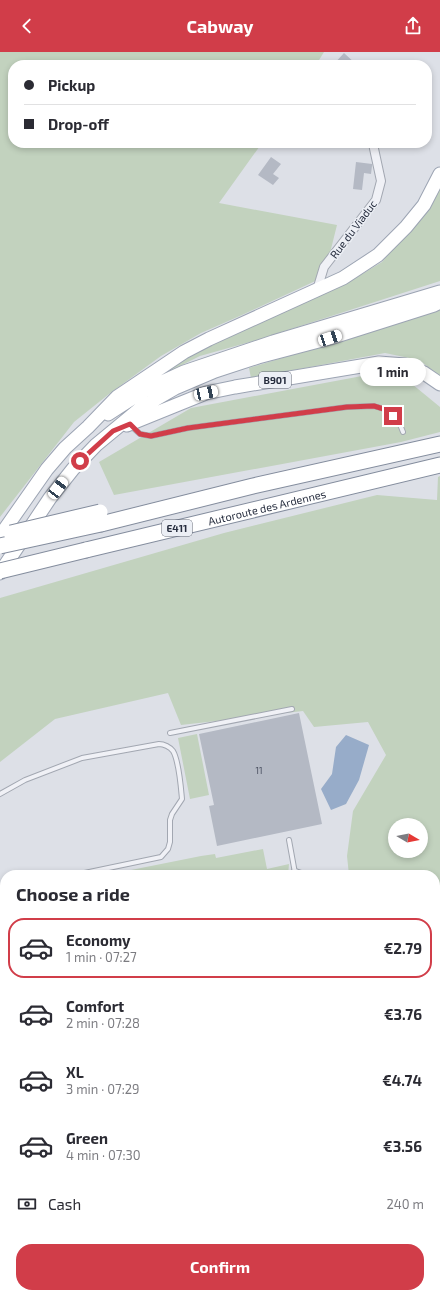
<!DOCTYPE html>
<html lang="en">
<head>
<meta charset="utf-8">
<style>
	body { margin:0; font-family:"Exo 2",sans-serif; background:#f7f7f7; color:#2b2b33; height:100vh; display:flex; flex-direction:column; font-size:15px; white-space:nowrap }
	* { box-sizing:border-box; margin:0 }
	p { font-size:13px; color:#7c7c81 }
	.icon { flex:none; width:22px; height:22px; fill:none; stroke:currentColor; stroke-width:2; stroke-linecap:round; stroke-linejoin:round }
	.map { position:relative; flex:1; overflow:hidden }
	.drawer { position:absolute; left:0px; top:818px; width:440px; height:428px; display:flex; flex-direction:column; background:#fff; border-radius:16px 16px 0 0; box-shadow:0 2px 6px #0003 }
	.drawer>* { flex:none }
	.guide { position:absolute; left:8px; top:8px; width:424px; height:88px; border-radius:16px; box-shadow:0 2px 6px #0003; display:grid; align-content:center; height:88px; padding:0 16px; background:#fff }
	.needle { width:26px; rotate:100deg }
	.buttons { position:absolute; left:388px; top:766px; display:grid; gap:8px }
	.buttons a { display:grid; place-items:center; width:40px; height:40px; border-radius:50%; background:#fff; box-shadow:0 2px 6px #0003; font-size:20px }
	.end { position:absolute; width:18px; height:18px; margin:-9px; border:5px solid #d13d49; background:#fff; box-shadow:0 0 0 2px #fff }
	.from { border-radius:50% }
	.bubble { position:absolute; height:28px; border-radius:14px; background:#fff; box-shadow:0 2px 6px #0003; font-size:13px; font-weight:700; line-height:28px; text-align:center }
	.car { position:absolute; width:12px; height:24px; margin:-12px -6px; border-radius:5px; box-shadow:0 0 3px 1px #0007; background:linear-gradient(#fff 24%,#345 0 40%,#fff 0 76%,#345 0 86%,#fff 0) }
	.guide b { display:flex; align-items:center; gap:14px; height:38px; font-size:15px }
	.guide b+b { border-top:1px solid #e1e1e2 }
	.guide i { width:10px; height:10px; background:#2b2b33 }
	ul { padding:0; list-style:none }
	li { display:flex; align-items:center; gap:12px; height:60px; margin:0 8px 6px; padding:0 8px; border:2px solid transparent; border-radius:16px }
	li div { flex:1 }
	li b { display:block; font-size:15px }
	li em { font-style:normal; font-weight:700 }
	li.active { border-color:#d13d49 }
	li>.icon { width:36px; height:36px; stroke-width:1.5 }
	h2 { padding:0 16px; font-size:18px; line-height:48px }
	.pay { display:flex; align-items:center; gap:10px; height:44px; padding:0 16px; font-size:15px }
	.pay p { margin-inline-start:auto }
	.primary-button { display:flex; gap:8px; margin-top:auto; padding:8px 16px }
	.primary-button a { flex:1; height:46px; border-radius:16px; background:#d13d49; color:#fff; font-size:16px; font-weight:700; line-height:46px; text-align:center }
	header { display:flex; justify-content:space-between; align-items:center; height:52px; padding:0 16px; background:#d13d49; color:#fff; font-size:18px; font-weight:700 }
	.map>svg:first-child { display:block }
	.green { fill:#c2d2be; fill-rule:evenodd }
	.water { fill:#97acc9 }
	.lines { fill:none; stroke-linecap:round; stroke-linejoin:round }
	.stream { stroke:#97acc9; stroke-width:3 }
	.building { fill:#b4b9c4 }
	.lane-casing { stroke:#a2a7b1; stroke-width:6 }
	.street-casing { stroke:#a2a7b1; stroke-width:10 }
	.primary-casing { stroke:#9ca4b3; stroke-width:15 }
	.highway-casing { stroke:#848d9e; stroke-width:17 }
	.lane { stroke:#f0f1f6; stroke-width:4 }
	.street { stroke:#f0f1f6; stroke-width:8 }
	.secondary { stroke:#fff; stroke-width:11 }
	.primary { stroke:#fff; stroke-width:13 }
	.highway { stroke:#fff; stroke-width:15 }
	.highway-bridge-casing { stroke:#848d9e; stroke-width:17; stroke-linecap:butt }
	.highway-bridge { stroke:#fff; stroke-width:15 }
	.route { stroke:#d13d49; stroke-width:5 }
	.labels { text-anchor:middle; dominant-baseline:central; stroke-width:3; stroke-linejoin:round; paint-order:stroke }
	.number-label { font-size:9px; fill:#4a5060 }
	.shield { fill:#eceff5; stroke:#616775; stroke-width:1 }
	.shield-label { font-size:10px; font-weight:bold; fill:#262d3e }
	.street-label { font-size:11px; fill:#262d3e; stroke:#eceff5 }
</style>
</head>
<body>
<header><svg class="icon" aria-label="back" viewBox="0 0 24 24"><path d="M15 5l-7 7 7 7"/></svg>Cabway<svg class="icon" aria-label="share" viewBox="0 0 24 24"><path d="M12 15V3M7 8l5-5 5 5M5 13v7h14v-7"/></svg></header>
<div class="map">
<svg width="440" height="1246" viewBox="0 0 440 1246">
	<rect width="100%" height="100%" fill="#dde0e7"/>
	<path class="green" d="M0,0H324L316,13H13V91H262L219,151L337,173L324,225L242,263L201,281L161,304L109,342L74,370L0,465Z
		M440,128V229L257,288L200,304L144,332L181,308L221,287L344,233L382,210L424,161Z
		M440,258V324L419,308L385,301L251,326L249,316Z
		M378,321L412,332L440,355V380L401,390L114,443L99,410L191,356Z
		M440,424V1088L435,1089V823H349L347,804L353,759L386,703L368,670L314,675L303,659L181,673L168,641L55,667L0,710V546L224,481L377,443L437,448L438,425ZM395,773H421V799H395Z
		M197,682L209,743L190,747L178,686Z
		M263,797L267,817L289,812L288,823H106L201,804L215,802L216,806Z
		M5,845V890H0V846Z
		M0,992L5,994V1183L0,1184Z
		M435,1157L440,1162V1246H105L104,1241H435Z"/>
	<path class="water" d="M346,683L369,693L359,728L346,752L331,758L321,737L332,722L336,695Z"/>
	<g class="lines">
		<path class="stream" d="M0,1160H5
			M435,1179L437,1184H440"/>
	</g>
	<path class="building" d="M344,1L357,13H333Z
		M271,105L281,112L273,122L279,126L273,133L258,123Z
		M356,110L372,112V114L371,122L364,121L362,138L353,137Z
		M299,661L322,772L217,794L209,754L214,753L199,682Z"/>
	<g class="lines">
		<defs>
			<path id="lane" d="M131,374L140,382L151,384L188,376L347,355L374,354L387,358L399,370L403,380
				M170,681L292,657
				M0,742L25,728L82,706L159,692C164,692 170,695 173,699C179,709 181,736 182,747L172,762L170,768V790L168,797L161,805L75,823
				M289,788L295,821
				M0,839L5,838
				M13,1246L16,1241"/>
			<path id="street" d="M317,238L324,215L376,148L381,129L373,92L371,91
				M294,823L295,821L301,823
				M0,894H5
				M0,971L5,973"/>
			<path id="primary" d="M108,362L145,338L184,320L273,290L440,240
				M127,373L206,341L235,335L379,311L405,313L424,321L440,332
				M0,484L47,417L65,396L88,375L117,345L184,300L209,287L343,226L378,203L406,175L424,153L440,122
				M0,521L50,446L73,417L96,393L142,355L175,336L215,319L258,305L330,286L434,253L440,250"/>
			<g id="highway">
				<path d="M101,472L253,434L440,392"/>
				<path id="s1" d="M86,498L440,413"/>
			</g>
		</defs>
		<use href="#lane" class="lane-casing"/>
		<use href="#street" class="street-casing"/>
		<use href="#primary" class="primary-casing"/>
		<use href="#highway" class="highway-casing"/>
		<use href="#lane" class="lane"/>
		<use href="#street" class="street"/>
		<path class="secondary" d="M435,1199L440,1201
			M344,1241L351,1246"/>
		<use href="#primary" class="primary"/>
		<use href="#highway" class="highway"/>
		<defs>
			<path id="highway-bridge" d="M11,481L100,460
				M0,494L101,472
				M0,519L86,498"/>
		</defs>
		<use href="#highway-bridge" class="highway-bridge-casing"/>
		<use href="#highway-bridge" class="highway-bridge"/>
	</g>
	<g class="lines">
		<path class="route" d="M80,409L113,379L130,372L140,382L151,384L188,376L347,355L374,354L387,358L393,364"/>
	</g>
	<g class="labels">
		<g class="number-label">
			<text x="259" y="718">11</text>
		</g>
		<g class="shield">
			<rect x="259" y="320" width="32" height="16" rx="3"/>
			<rect x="162" y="468" width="30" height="16" rx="3"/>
		</g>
		<g class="shield-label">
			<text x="275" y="328">B901</text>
			<text x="177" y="476">E411</text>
		</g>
		<g class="street-label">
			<text transform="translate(353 177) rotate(-53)">Rue du Viaduc</text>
			<text stroke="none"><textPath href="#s1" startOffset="186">Autoroute des Ardennes</textPath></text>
		</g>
	</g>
</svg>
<div class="buttons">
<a><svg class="needle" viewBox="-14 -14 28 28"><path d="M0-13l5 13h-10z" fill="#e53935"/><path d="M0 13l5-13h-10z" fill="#7c7c81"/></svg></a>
</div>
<i class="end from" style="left:80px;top:409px"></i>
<i class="end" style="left:393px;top:364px"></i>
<div class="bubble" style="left:360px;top:306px;width:66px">1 min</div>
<i class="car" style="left:330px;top:286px;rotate:72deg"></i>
<i class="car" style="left:206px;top:341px;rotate:78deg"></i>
<i class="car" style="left:58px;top:436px;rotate:37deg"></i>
<div class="guide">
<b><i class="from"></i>Pickup</b>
<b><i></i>Drop-off</b>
</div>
<section class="drawer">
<h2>Choose a ride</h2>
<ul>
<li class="active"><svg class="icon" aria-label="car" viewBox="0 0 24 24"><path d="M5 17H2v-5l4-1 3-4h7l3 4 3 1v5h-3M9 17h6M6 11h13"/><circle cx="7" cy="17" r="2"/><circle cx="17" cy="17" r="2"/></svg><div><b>Economy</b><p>1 min · 07:27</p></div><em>€2.79</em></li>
<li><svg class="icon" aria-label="car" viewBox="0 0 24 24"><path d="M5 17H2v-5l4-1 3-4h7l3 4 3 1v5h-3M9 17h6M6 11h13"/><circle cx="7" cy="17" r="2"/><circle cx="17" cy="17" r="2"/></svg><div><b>Comfort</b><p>2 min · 07:28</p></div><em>€3.76</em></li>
<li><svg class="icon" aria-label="car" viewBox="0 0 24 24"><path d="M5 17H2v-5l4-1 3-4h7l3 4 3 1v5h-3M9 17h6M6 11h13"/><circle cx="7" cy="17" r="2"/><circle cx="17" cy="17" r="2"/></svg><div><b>XL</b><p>3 min · 07:29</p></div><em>€4.74</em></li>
<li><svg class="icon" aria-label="car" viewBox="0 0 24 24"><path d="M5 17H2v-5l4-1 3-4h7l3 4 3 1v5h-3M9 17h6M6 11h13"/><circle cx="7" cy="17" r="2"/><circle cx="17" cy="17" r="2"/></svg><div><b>Green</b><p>4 min · 07:30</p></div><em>€3.56</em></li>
</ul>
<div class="pay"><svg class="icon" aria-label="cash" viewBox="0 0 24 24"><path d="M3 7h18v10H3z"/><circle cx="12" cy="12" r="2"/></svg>Cash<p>240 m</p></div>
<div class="primary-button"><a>Confirm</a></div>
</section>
</div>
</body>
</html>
